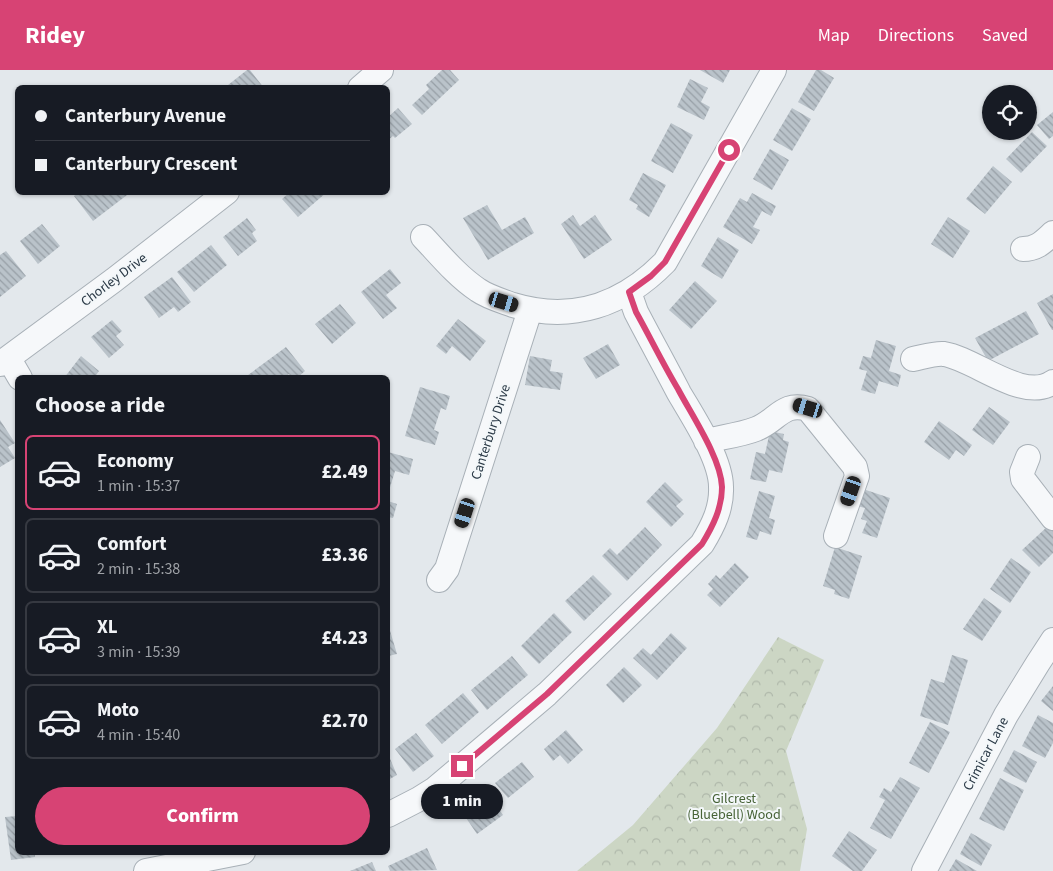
<!DOCTYPE html>
<html lang="en">
<head>
<meta charset="utf-8">
<style>
	body { margin:0; font-family:"Source Sans 3",sans-serif; background:#20242c; color:#f1f3f6; height:100vh; display:flex; flex-direction:column; font-size:19px; white-space:nowrap }
	* { box-sizing:border-box; margin:0 }
	p { font-size:16px; color:#9ea1a6 }
	.icon { flex:none; width:28px; height:28px; fill:none; stroke:currentColor; stroke-width:2; stroke-linecap:round; stroke-linejoin:round }
	.map { position:relative; flex:1; overflow:hidden }
	.side { position:absolute; left:15px; top:305px; width:375px; height:480px; display:flex; flex-direction:column; background:#171b24; border-radius:8px; box-shadow:0 1px 4px #0004 }
	.side>* { flex:none }
	.banner { position:absolute; left:15px; top:15px; width:375px; height:110px; border-radius:8px; box-shadow:0 1px 4px #0004; display:grid; align-content:center; height:110px; padding:0 20px; background:#171b24 }
	.buttons { position:absolute; left:982px; top:15px; display:grid; gap:10px }
	.buttons a { display:grid; place-items:center; width:55px; height:55px; border-radius:50%; background:#171b24; box-shadow:0 1px 4px #0004; font-size:25px }
	.end { position:absolute; width:22px; height:22px; margin:-11px; border:6px solid #d74374; background:#fff; box-shadow:0 0 0 2px #fff }
	.from { border-radius:50% }
	.bubble { position:absolute; height:35px; border-radius:18px; background:#171b24; box-shadow:0 1px 4px #0004; font-size:16px; font-weight:800; line-height:35px; text-align:center }
	.car { position:absolute; width:15px; height:30px; margin:-15px -8px; border-radius:6px; box-shadow:0 0 4px 1px #0007; background:linear-gradient(#222 24%,#8ab4d8 0 40%,#222 0 76%,#8ab4d8 0 86%,#222 0) }
	.banner b { display:flex; align-items:center; gap:18px; height:48px; font-size:19px }
	.banner b+b { border-top:1px solid #363941 }
	.banner i { width:12px; height:12px; background:#f1f3f6 }
	ul { padding:0; list-style:none }
	li { display:flex; align-items:center; gap:15px; height:75px; margin:0 10px 8px; padding:0 10px; border:2px solid #363941; border-radius:8px }
	li div { flex:1 }
	li b { display:block; font-size:19px }
	li em { font-style:normal; font-weight:800 }
	li.selected { border-color:#d74374 }
	li>.icon { width:45px; height:45px; stroke-width:1.5 }
	h2 { padding:0 20px; font-size:22px; line-height:60px }
	.button { display:flex; gap:10px; margin-top:auto; padding:10px 20px }
	.button a { flex:1; height:58px; border-radius:30px; background:#d74374; color:#fff; font-size:20px; font-weight:800; line-height:58px; text-align:center }
	header { display:flex; align-items:center; gap:30px; box-sizing:border-box; height:70px; padding:0 25px; background:#d74374; color:#fff }
	header strong { font-size:24px }
	nav { display:flex; gap:28px; margin-inline-start:auto; font-size:18px }
	.map>svg:first-child { display:block }
	.forest { fill:url(#forest-crowns) }
	.building { fill:url(#building-back-hatch) }
	.lines { fill:none; stroke-linecap:round; stroke-linejoin:round }
	.minor-casing { stroke:#a8b0b7; stroke-width:26 }
	.minor { stroke:#f6f8fa; stroke-width:24 }
	.route { stroke:#d74374; stroke-width:6 }
	.labels { text-anchor:middle; dominant-baseline:central; stroke-width:4; stroke-linejoin:round; paint-order:stroke }
	.street-label { font-size:14px; fill:#2a3946; stroke:#f3f7f9 }
	.park-label { font-size:14px; fill:#466236; stroke:#f3f7f9 }
</style>
</head>
<body>
<header>
<strong>Ridey</strong>
<nav><a>Map</a><a>Directions</a><a>Saved</a></nav>
</header>
<div class="map">
<svg width="1053" height="801" viewBox="0 0 1053 801">
	<defs>
		<pattern id="forest-crowns" width="20" height="18" patternUnits="userSpaceOnUse" patternTransform="scale(1.25)"><rect width="20" height="18" fill="#ccd6c4"/><path d="M2 6a3 3 0 1 1 6 0M12 15a3 3 0 1 1 6 0" fill="none" stroke="#afb8aa"/></pattern>
		<pattern id="building-back-hatch" width="6" height="6" patternUnits="userSpaceOnUse" patternTransform="scale(1.25)"><rect width="6" height="6" fill="#bac3ca"/><path d="M-1 5l2 2M0 0l6 6M5-1l2 2" fill="none" stroke="#979fa6"/></pattern>
	</defs>
	<rect width="100%" height="100%" fill="#e3e8ec"/>
	<path class="forest" d="M778,567L824,590L786,681L807,759L800,801H577L633,755L717,658Z"/>
	<path class="building" d="M247,0H250L264,18H230L228,15Z
		M442,0H450L459,10L422,45L412,35L429,19L426,15Z
		M700,0H730L723,13Z
		M816,0H821L834,8L814,41L798,32Z
		M690,9L708,18L701,32L710,37L704,50L677,37Z
		M398,38L412,54L395,68L393,66L388,70V47Z
		M792,38L811,49L792,81L773,70Z
		M1053,42V66L1049,69L1037,55Z
		M671,53L693,65L673,103L651,91Z
		M1032,62L1047,76L1021,103L1006,89Z
		M770,79L789,90L772,120L753,109Z
		M993,96L1012,112L985,144L966,129Z
		M643,103L666,115L649,147L636,139L638,135L629,130Z
		M79,122H131L93,151L74,126Z
		M290,122H327L298,147L282,129Z
		M752,123L776,136L771,146L762,141L753,157L760,160L752,174L723,157L740,128L747,132Z
		M487,135L502,160L525,147L534,163L488,190L463,148Z
		M573,145L580,156L595,145L612,170L584,189L561,154Z
		M948,147L970,161L953,188L931,174Z
		M247,148L256,160L252,163L257,171L238,186L223,167Z
		M42,154L60,176L38,194L20,171Z
		M718,167L739,180L722,209L701,196Z
		M211,175L227,195L194,222L177,202Z
		M6,181L26,206L0,227V185Z
		M390,199L401,213L386,225L397,238L383,249L361,222Z
		M172,207L191,232L178,242L174,237L159,248L144,227Z
		M695,211L717,231L691,259L669,240Z
		M1053,224V260H1052L1037,233Z
		M340,234L356,253L332,274L315,254Z
		M1026,241L1039,264L988,291L975,268Z
		M458,249L486,271L470,291L452,276L446,284L436,276Z
		M112,250L122,261L116,266L124,275L109,288L91,267Z
		M876,270L896,276L889,301L901,305L898,317L879,311L875,324L861,320L867,301L859,299L863,286L871,288Z
		M608,274L620,295L596,309L583,288Z
		M286,277L305,301L297,308H292L289,304L284,308H244Z
		M81,286L99,301L94,308H64Z
		M530,286L552,290L550,301L563,303L560,320L525,315Z
		M420,317L450,326L446,340L441,338L434,360L439,362L435,375L405,366Z
		M989,337L1010,352L993,375L972,360Z
		M0,350L15,373L8,377L15,388L0,397Z
		M939,351L972,375L964,386L956,380L949,390L924,372Z
		M770,361L784,364L783,370L789,372L782,403L769,400L766,412L750,409L756,382L765,384Z
		M388,382L413,389L409,405L395,401L388,424Z
		M665,412L683,430L676,436L684,444L671,457L646,432Z
		M863,419L890,428L877,468L862,463L867,451L861,449L865,438L857,436Z
		M759,421L775,426L769,448L775,450L771,465L760,461L757,470L746,467Z
		M388,431L397,434L393,448L388,447Z
		M1048,456L1053,461V483L1039,497L1022,480Z
		M645,457L662,475L627,511L602,486L610,478L617,485Z
		M835,477L862,486L849,529L834,524L835,520L823,516Z
		M1011,488L1031,502L1010,533L990,519Z
		M735,493L749,507L720,537L707,525L713,519L708,514L716,505L720,509Z
		M593,505L612,524L584,551L565,531Z
		M984,528L1002,541L982,571L963,559Z
		M554,543L572,562L539,594L521,576Z
		M388,554L397,584L388,586Z
		M671,563L687,578L657,610L633,588L643,578L651,585Z
		M952,585L968,590L948,655L920,646L931,609L944,613Z
		M512,586L528,605L487,640L471,620Z
		M624,597L642,615L623,633L606,615Z
		M1053,616V641L1041,631Z
		M463,623L479,642L442,674L425,655Z
		M1038,645L1053,653V673L1045,688L1022,676Z
		M930,652L950,662L929,703L909,693Z
		M566,660L583,680L568,694L560,685L553,691L544,679Z
		M416,663L434,686L413,702L395,679Z
		M1014,680L1037,692L1026,713L1003,701Z
		M388,684L397,705L388,710Z
		M522,692L534,707L508,728L495,713Z
		M900,707L920,718L891,769L870,758L885,730L879,727L884,718L891,722Z
		M1000,708L1024,720L1004,761L979,749Z
		M490,727L503,745L477,764L464,745Z
		M18,746V782H35V787L11,790L5,747Z
		M849,761L877,780L862,801H853L832,786Z
		M971,763L992,775L981,796L960,784Z
		M427,778L437,800L390,801L388,796Z
		M956,789L977,801H949Z
		M372,792L376,801H350Z"/>
	<g class="lines">
		<defs>
			<path id="minor" d="M360,18L381,0
				M423,167C440,185 457,206 478,220C488,227 502,231 513,235C572,253 623,235 665,192L774,0
				M1023,179C1037,179 1043,172 1053,163
				M9,289L20,308
				M913,289C923,287 935,283 944,284C975,289 1024,333 1053,312
				M0,294L114,210L227,122
				M706,371C722,367 741,365 756,359C777,351 783,331 808,339L855,397L857,406L836,466
				M1028,387L1022,402L1023,409L1053,448
				M439,510L447,499L530,240
				M388,745L419,729L435,719L547,624L702,474C713,456 722,438 721,417C721,389 693,347 679,323C665,296 650,269 636,242L629,222
				M146,801L243,782
				M924,801L1006,645L1038,593L1053,570"/>
		</defs>
		<use href="#minor" class="minor-casing"/>
		<use href="#minor" class="minor"/>
	</g>
	<g class="lines">
		<path class="route" d="M462,696L547,624L702,474C713,456 722,438 722,417C721,388 691,344 678,319C663,294 650,267 636,242L629,222L651,206L665,192L729,80"/>
	</g>
	<g class="labels">
		<g class="street-label">
			<text transform="translate(114 210) rotate(-37)">Chorley Drive</text>
			<text transform="translate(491 362) rotate(-72)">Canterbury Drive</text>
			<text transform="translate(986 684) rotate(-62)">Crimicar Lane</text>
		</g>
		<g class="park-label">
			<text x="734" y="729">Gilcrest<tspan x="734" dy="16">(Bluebell) Wood</tspan></text>
		</g>
	</g>
</svg>
<div class="buttons">
<a><svg class="icon" aria-label="locate" viewBox="0 0 24 24"><circle cx="12" cy="12" r="6"/><path d="M12 2v4M12 18v4M2 12h4M18 12h4"/></svg></a>
</div>
<i class="end from" style="left:729px;top:80px"></i>
<i class="end" style="left:462px;top:696px"></i>
<div class="bubble" style="left:421px;top:714px;width:82px">1 min</div>
<i class="car" style="left:504px;top:232px;rotate:107deg"></i>
<i class="car" style="left:808px;top:338px;rotate:287deg"></i>
<i class="car" style="left:851px;top:421px;rotate:199deg"></i>
<i class="car" style="left:465px;top:443px;rotate:198deg"></i>
<div class="banner">
<b><i class="from"></i>Canterbury Avenue</b>
<b><i></i>Canterbury Crescent</b>
</div>
<section class="side">
<h2>Choose a ride</h2>
<ul>
<li class="selected"><svg class="icon" aria-label="car" viewBox="0 0 24 24"><path d="M5 17H2v-5l4-1 3-4h7l3 4 3 1v5h-3M9 17h6M6 11h13"/><circle cx="7" cy="17" r="2"/><circle cx="17" cy="17" r="2"/></svg><div><b>Economy</b><p>1 min · 15:37</p></div><em>£2.49</em></li>
<li><svg class="icon" aria-label="car" viewBox="0 0 24 24"><path d="M5 17H2v-5l4-1 3-4h7l3 4 3 1v5h-3M9 17h6M6 11h13"/><circle cx="7" cy="17" r="2"/><circle cx="17" cy="17" r="2"/></svg><div><b>Comfort</b><p>2 min · 15:38</p></div><em>£3.36</em></li>
<li><svg class="icon" aria-label="car" viewBox="0 0 24 24"><path d="M5 17H2v-5l4-1 3-4h7l3 4 3 1v5h-3M9 17h6M6 11h13"/><circle cx="7" cy="17" r="2"/><circle cx="17" cy="17" r="2"/></svg><div><b>XL</b><p>3 min · 15:39</p></div><em>£4.23</em></li>
<li><svg class="icon" aria-label="car" viewBox="0 0 24 24"><path d="M5 17H2v-5l4-1 3-4h7l3 4 3 1v5h-3M9 17h6M6 11h13"/><circle cx="7" cy="17" r="2"/><circle cx="17" cy="17" r="2"/></svg><div><b>Moto</b><p>4 min · 15:40</p></div><em>£2.70</em></li>
</ul>
<div class="button"><a>Confirm</a></div>
</section>
</div>
</body>
</html>
